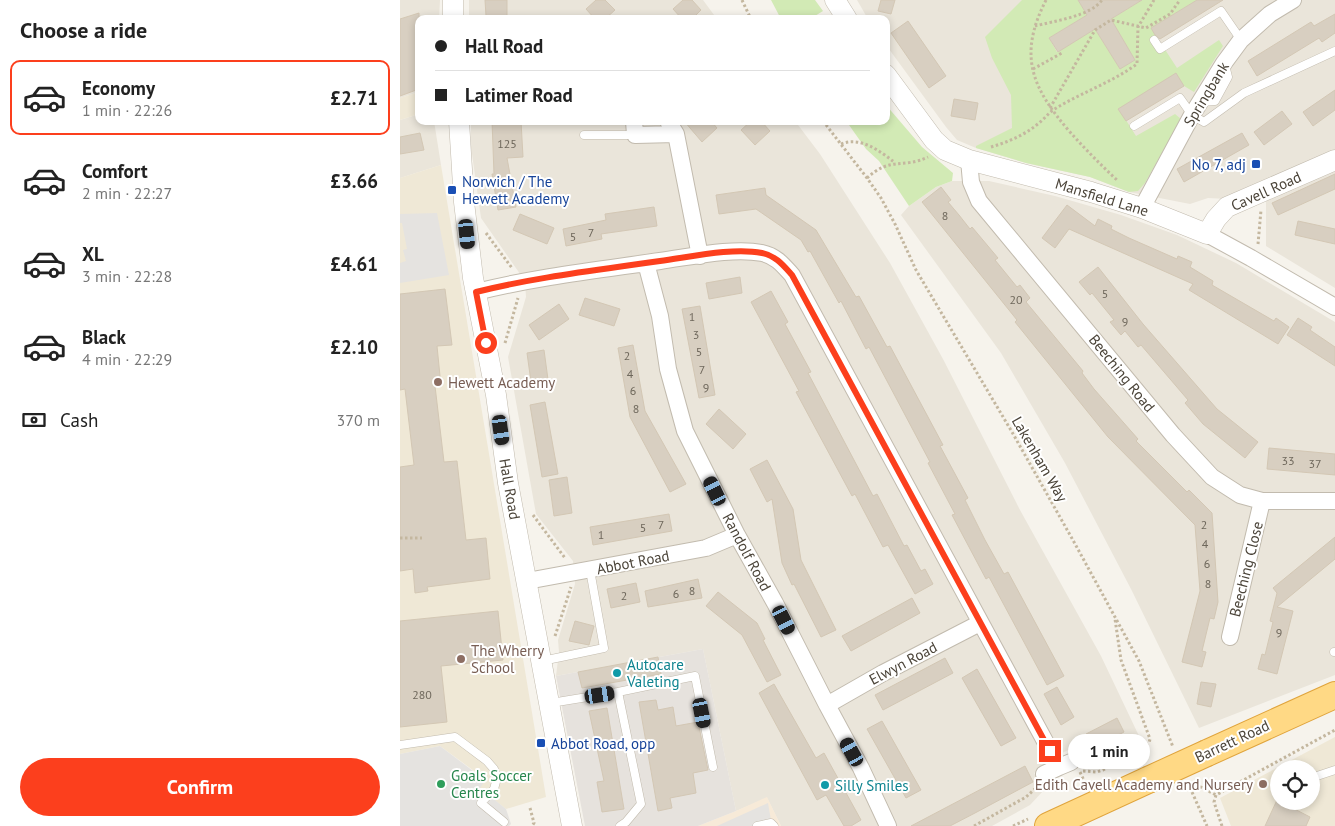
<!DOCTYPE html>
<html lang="en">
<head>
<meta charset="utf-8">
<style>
	body { margin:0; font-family:"PT Sans",sans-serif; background:#f6f6f6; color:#222; height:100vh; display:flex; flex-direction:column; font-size:19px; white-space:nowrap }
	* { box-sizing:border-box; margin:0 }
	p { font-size:16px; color:#767676 }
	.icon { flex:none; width:28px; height:28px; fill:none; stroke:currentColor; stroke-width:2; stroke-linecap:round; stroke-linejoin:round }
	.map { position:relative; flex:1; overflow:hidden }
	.drawer { display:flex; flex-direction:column; background:#fff; width:400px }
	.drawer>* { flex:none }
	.top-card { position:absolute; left:15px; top:15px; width:475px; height:110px; border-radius:10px; box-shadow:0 2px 8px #0003; display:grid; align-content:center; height:110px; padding:0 20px; background:#fff }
	.fabs { position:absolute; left:870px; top:760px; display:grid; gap:10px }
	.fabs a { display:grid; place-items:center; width:50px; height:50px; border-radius:50%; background:#fff; box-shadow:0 2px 8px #0003; font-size:25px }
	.end { position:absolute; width:22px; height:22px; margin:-11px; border:6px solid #fc3f1d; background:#fff; box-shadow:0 0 0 2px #fff }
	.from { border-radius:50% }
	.bubble { position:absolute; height:35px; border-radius:18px; background:#fff; box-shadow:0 2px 8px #0003; font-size:16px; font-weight:600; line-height:35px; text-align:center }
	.car { position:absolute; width:15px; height:30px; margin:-15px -8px; border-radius:6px; box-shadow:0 0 4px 1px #0007; background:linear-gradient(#222 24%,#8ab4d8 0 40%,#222 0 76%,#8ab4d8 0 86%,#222 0) }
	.top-card b { display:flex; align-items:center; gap:18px; height:48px; font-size:19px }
	.top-card b+b { border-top:1px solid #e0e0e0 }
	.top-card i { width:12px; height:12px; background:#222 }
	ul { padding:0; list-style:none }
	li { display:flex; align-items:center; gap:15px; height:75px; margin:0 10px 8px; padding:0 10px; border:2px solid transparent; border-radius:10px }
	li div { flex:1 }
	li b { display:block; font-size:19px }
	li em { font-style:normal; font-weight:600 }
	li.active { border-color:#fc3f1d }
	li>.icon { width:45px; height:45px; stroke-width:1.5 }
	h2 { padding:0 20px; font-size:22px; line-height:60px }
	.pay { display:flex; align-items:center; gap:12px; height:55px; padding:0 20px; font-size:19px }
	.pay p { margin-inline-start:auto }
	.primary-button { display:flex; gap:10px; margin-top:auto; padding:10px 20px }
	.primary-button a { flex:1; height:58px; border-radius:30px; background:#fc3f1d; color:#fff; font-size:20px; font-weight:600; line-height:58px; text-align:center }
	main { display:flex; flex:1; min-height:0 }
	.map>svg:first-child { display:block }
	.residential { fill:#eae5da }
	.commercial { fill:#f7ead8 }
	.industrial { fill:#e6e2dd }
	.education { fill:#efe8d6; fill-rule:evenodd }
	.green { fill:#d2eab5 }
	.parking { fill:#e5e3e0 }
	.building { fill:#d8cfc1; stroke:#d3c7b4 }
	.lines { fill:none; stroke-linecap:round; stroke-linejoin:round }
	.service-casing { stroke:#c2bbae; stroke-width:9 }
	.minor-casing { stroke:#c2bbae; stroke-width:18 }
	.tertiary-casing { stroke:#c2bbae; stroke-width:21 }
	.trunk-casing { stroke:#e0a43c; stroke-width:28 }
	.path { stroke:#c4b79f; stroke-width:3; stroke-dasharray:2.5 2.5; stroke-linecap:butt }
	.service { stroke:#fff; stroke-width:8 }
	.minor { stroke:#fff; stroke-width:16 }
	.tertiary { stroke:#fff; stroke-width:20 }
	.trunk { stroke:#ffd985; stroke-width:26 }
	.trunk-bridge-casing { stroke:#e0a43c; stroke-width:28; stroke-linecap:butt }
	.trunk-bridge { stroke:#ffd985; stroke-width:26 }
	.route { stroke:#fc3f1d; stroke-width:6 }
	.transit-dot { fill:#1a4fb4; stroke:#fff; stroke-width:2 }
	.education-dot { fill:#8d6e63; stroke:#fff; stroke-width:2 }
	.culture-dot { fill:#0f9aa8; stroke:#fff; stroke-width:2 }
	.leisure-dot { fill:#2e9e5b; stroke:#fff; stroke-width:2 }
	.labels { text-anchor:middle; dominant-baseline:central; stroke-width:4; stroke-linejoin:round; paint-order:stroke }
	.number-label { font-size:12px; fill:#6e675b }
	.street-label { font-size:15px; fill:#4b4439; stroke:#fff }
	.transit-label { font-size:15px; fill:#164399; stroke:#fff; text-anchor:start }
	.education-label { font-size:15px; fill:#785e54; stroke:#fff; text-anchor:start }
	.culture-label { font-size:15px; fill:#0d838f; stroke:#fff; text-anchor:start }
	.leisure-label { font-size:15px; fill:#27864d; stroke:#fff; text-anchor:start }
</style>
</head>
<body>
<main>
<section class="drawer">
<h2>Choose a ride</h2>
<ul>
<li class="active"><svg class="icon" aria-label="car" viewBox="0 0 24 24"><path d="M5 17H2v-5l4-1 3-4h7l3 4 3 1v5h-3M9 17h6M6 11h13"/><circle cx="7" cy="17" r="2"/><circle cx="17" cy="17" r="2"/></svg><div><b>Economy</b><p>1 min · 22:26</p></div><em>£2.71</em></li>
<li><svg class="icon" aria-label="car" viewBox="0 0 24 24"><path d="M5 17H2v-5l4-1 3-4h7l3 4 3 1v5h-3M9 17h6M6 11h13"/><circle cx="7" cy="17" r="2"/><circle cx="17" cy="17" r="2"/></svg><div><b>Comfort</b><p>2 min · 22:27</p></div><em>£3.66</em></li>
<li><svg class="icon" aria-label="car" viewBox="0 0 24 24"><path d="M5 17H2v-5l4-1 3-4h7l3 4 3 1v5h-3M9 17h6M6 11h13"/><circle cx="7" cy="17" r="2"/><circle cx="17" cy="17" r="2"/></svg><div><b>XL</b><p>3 min · 22:28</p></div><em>£4.61</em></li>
<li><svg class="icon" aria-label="car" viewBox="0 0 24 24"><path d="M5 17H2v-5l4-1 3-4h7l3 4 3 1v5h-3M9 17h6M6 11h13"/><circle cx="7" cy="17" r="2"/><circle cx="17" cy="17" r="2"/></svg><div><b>Black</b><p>4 min · 22:29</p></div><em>£2.10</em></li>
</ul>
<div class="pay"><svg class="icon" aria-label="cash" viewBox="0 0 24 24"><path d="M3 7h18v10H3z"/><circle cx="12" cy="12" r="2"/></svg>Cash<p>370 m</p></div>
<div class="primary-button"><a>Confirm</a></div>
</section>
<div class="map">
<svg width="935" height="826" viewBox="0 0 935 826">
	<rect width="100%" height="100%" fill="#f6f3ec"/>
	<path class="residential" d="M0,0H40L39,19H19V92L0,98Z
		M69,0H303L317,19H69Z
		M457,0H935V288L866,246V201L808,198L790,204L729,192L690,177L626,163L576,148L557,140L546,127L486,45V19H468Z
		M19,114V121H34L41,165L0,178V120Z
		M71,121H395L420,154L490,263L543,359L620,510L701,656L739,736L734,748L694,768L681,744L664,752L634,773L644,790L630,805L592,826H381L367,798L336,811L303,649L156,676L159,652L158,640L175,584L173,561L136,514L108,357L126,297L125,281L81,218L71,147Z
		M552,181H589L655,196L721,215L777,235L836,263L935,322V675L799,728L731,589L665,463L601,353L501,215L509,206L536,187Z"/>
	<path class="commercial" d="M367,797L381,826H298L336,811Z"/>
	<path class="industrial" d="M303,649L336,811L298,826H185L156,676Z"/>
	<path class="education" d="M19,92V114L0,120V98Z
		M41,165L146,797L106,809L79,788L85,779L40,746L0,754V178Z
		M935,737V826H831L820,798ZM879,769H911V801H879Z"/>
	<path class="green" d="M371,0H415L423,11L410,19H381Z
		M622,0H678L687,15L649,38L657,52L695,29L720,69L735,60L711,19L742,0H797L751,28L777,68L819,40L823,46L794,92L784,86L719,109L736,136L775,114L781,119L745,183L738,191L729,192L690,177L626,163L576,148V146L612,128L611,95L592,58L585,37Z
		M486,105L522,147L553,173L552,181L536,187L509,206L479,161L466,149L449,125L448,121H486Z"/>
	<path class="parking" d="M37,213L49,275L0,283V263L6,261L3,250L7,249L2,223H0V214Z
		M40,746L85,780L80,788L106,809L111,824L109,826H0V754Z
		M368,803L372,826H317Z"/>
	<path class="building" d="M85,0H107V16H86Z
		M196,0H205L215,10L205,19H195L186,9Z
		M283,0H292L301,10L292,19H282L273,9Z
		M481,0H495L491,14L478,11Z
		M678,0H742L711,19L735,60L720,69L695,29L658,52L649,38L687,15Z
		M797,0H823L760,39L755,35L751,28Z
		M19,13V89L0,96V19Z
		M935,14V33L922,42L919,38L857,76L848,61L911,22L914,26Z
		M508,21L546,76L529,88L491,33Z
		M776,73L784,86L726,121L718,109Z
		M935,90V110L913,126L903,112Z
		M554,99L578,103L575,120L551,116Z
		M882,111L892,124L864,145L854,132Z
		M92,121H121L123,157L107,158L116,207L98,210L92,174H94Z
		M284,121H311L317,128L302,142Z
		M351,121H361L370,131L355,145L341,130Z
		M20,133L24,150L0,154V137Z
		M842,133L849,145L784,182L777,169Z
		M935,174V189L878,215L872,203Z
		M541,187L551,200L548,202L559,215L570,229L572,227L598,258L595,260L617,287L620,285L630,298L626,302L683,371L682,373L694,389L738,439L736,441L787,492L789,490L812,513L818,602L814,619L810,618L802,651L806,652L802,667L782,662L800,591L795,525L708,437L615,322L617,320L522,202Z
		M365,188L366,195L416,230L456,297L459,296L487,347L490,346L543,445L540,446L568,498L565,500L585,540L604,574L608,572L664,676L647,685L589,577L586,579L552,515L555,514L528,463L530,462L469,347L466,349L441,301L439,303L410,251L408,252L401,240L356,209L319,214L316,195Z
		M667,205L695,226L698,219L712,226L711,229L729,238L777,259L778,256L792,262L790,267L813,281L812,285L874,321L876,318L889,327L878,344L789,290L793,284L669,229L655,248L642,238Z
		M254,207L257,226L201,234L202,239L166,246L163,229L206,220L205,214Z
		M120,214L154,228L147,244L113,230Z
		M898,221L935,229V244L895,235Z
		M698,267L743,324L817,409L858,442L845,458L803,424L785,403L788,400L741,345L738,347L725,331L721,335L710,322L714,320L692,293L690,295L679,282Z
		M340,277L342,293L309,299L306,283Z
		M45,289L52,345L37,346L41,386H35L44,462L57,461L66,540L86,538L90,579L27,587L28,591L15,593L13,569L0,571V467L14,465L5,389L0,390V294Z
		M371,291L388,322L385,324L411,372L408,373L473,496L477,494L504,546L507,545L521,571L525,569L533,584L515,594L488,545L483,547L455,494L452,496L396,392L399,391L351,302Z
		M185,298L220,309L214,326L179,315Z
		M159,304L169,319L139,340L129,325Z
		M300,306L315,395L299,398L282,309Z
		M898,318L912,327L910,330L935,347V366L887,335Z
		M233,345L245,411L286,484L270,492L230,417L218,348Z
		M144,350L149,387L132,389L127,353Z
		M145,402L158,474L142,477L130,405Z
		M319,409L346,434L333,449L306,424Z
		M869,448L935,454V475L867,469Z
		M367,460L393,509L401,560L436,630L421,637L394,584L392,585L382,563L372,499L367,502L350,469Z
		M167,477L172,513L154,516L149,480Z
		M269,514L272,531L193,545L190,527Z
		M935,537V559L877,607L893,611L877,674L858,669L862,654L865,655L873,622L870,621L877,593L873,588Z
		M298,579L302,598L248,607L245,591Z
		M236,583L240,602L211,608L207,589Z
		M318,592L357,623L365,639L363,640L381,675L367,682L342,635L306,606Z
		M512,598L520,613L451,651L442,636Z
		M98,611L103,660L41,666L47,722L0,727V621Z
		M175,621L194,626L189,645L169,641Z
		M258,657L261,674L182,688L178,672Z
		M545,658L553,673L483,710L475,695Z
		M577,669L616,738L601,746L562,678Z
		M801,682L816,684L811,707L797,704Z
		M374,684L416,758L424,753L461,820L451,826H444L426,795L417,800L359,693Z
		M657,687L674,717L661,725L644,694Z
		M256,700L258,710L273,707L276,726L298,722L308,770L293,773L296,793L270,798L272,808L258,811L239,702Z
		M207,708L224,809L202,812L197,782L204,781L189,711Z
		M717,718L724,732L693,748L686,734Z
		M482,721L521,790L506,798L467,729Z
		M625,766L633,782L575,813L550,826H511Z
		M877,800L910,817L906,826H865Z"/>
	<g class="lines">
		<defs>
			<path id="service" d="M754,40L760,49L821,11L841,40
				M801,102L815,101L828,77L825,65
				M734,126L780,98L792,115L804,122L844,93L935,51
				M184,135H235
				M934,652H935
				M142,661L204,648L190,570
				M151,703L218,692
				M0,745L55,737L87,761L94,769L97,778L94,789L81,803L104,822
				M911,778L935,770
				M220,826L226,822L241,804L218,692L295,676L313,767
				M357,826L371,823L374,826"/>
			<path id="minor" d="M234,121L235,135L276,134
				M268,121L276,134L300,256
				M569,160L571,182L579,201L773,435L812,477L840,495L862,501H935
				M742,208L792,115L824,63L841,40L870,14L893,0
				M807,234L851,258L935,307
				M246,263L260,316L268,369L285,431L337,535L375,603L427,705L461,768L488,826
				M76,292C136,277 198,270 260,261C290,257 333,247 362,253C376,256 383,265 392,275L659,767L671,762
				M127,581L306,548L337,535
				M830,637L862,501
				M427,705L483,673L580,623
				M644,774L659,767"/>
			<path id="tertiary" d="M53,0V19
				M435,0L447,19
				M486,75L534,140L545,150L569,160L691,192L742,208L807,234L816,219L827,207L935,160
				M59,121L64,202L73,278L96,395L108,483L172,826"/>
			<path id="trunk" d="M807,753L935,695
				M648,826L748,780"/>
		</defs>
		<use href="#service" class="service-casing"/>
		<use href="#minor" class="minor-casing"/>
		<use href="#tertiary" class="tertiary-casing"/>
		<use href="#trunk" class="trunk-casing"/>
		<path class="path" d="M342,0L351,19
			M646,0C618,55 631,87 670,132C685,149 701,165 718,181
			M635,26C654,21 691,16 702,0
			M633,69L662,53
			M650,108L695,30L711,20L746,28L770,14L780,0
			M423,121L467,178L481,198L495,224L516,270L612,432L674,542L739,661L773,747
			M441,144C460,136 480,151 494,162
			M591,147C608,142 625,135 639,123C644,119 648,114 653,110C680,93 711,83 737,64L738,27L754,0
			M467,178C491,156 503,169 528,157
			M86,233L112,268
			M858,244L861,210
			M105,343L118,298
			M133,515L165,558
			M0,538H22
			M155,636L171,587
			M683,771L697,772L703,770L749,743L750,739L721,660L715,619
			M680,772L687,787
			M788,783L807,826
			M791,784L793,783L816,795
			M130,808L134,823L132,826
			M574,826L626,797L637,787
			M613,826L628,819
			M822,826L814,802L816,795L935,730"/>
		<use href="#service" class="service"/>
		<use href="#minor" class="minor"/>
		<use href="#tertiary" class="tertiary"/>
		<use href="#trunk" class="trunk"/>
		<defs>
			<path id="trunk-bridge" d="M748,780L807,753"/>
		</defs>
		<use href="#trunk-bridge" class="trunk-bridge-casing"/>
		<use href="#trunk-bridge" class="trunk-bridge"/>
	</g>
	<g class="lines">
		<path class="route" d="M86,343L76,292C136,277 199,270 260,261C290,257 333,247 362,253C376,256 383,265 392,275L650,751"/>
	</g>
	<g class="transit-dot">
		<rect x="851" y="159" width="10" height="10" rx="2.5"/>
		<rect x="47" y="185" width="10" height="10" rx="2.5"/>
		<rect x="136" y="738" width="10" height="10" rx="2.5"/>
	</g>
	<g class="education-dot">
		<circle cx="38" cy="382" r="5"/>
		<circle cx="61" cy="659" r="5"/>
		<circle cx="863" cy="784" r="5"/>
	</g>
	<g class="culture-dot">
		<circle cx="217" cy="673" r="5"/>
		<circle cx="425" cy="785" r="5"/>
	</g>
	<circle class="leisure-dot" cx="41" cy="784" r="5"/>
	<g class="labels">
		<g class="number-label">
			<text x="107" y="143">125</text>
			<text x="545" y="215">8</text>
			<text x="191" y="232">7</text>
			<text x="173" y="236">5</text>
			<text x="705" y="293">5</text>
			<text x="616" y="299">20</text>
			<text x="292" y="316">1</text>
			<text x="725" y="321">9</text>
			<text x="296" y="334">3</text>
			<text x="299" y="351">5</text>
			<text x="227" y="355">2</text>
			<text x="302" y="369">7</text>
			<text x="230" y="373">4</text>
			<text x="306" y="387">9</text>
			<text x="233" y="390">6</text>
			<text x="236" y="408">8</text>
			<text x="888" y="460">33</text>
			<text x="915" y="463">37</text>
			<text x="261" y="524">7</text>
			<text x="804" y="524">2</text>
			<text x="243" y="527">5</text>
			<text x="201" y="534">1</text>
			<text x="805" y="543">4</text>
			<text x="807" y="563">6</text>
			<text x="808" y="583">8</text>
			<text x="292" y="590">8</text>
			<text x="276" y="593">6</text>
			<text x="224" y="595">2</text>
			<text x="879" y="632">9</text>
			<text x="22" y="694">280</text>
		</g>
		<g class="street-label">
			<text transform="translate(806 94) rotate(-59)">Springbank</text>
			<text transform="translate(866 191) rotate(-24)">Cavell Road</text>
			<text transform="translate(702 197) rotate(17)">Mansfield Lane</text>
			<text transform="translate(722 373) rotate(51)">Beeching Road</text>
			<text transform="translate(640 459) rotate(60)">Lakenham Way</text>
			<text transform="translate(110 489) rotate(80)">Hall Road</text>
			<text transform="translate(347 552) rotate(62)">Randolf Road</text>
			<text transform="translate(233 562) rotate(-11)">Abbot Road</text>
			<text transform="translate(846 569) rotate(-76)">Beeching Close</text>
			<text transform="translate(503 663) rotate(-28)">Elwyn Road</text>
			<text transform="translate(832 741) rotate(-25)">Barrett Road</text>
		</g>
		<g class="transit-label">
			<text x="846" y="164" text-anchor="end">No 7, adj</text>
			<text x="62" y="181">Norwich / The<tspan x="62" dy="17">Hewett Academy</tspan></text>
			<text x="151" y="743">Abbot Road, opp</text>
		</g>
		<g class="education-label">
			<text x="48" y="382">Hewett Academy</text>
			<text x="71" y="650">The Wherry<tspan x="71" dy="17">School</tspan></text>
			<text x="853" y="784" text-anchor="end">Edith Cavell Academy and Nursery</text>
		</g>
		<g class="culture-label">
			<text x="227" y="664">Autocare<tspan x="227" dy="17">Valeting</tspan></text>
			<text x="435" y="785">Silly Smiles</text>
		</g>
		<g class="leisure-label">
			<text x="51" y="775">Goals Soccer<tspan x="51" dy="17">Centres</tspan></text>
		</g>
	</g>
</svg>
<div class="fabs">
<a><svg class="icon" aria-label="locate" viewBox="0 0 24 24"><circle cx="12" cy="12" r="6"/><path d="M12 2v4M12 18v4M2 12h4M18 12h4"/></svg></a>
</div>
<i class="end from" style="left:86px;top:343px"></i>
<i class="end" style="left:650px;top:751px"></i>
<div class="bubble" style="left:668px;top:734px;width:82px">1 min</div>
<i class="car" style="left:67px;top:234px;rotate:174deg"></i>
<i class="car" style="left:101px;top:430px;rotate:172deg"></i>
<i class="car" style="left:315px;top:491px;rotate:334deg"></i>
<i class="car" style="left:384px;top:620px;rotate:153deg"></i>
<i class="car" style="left:200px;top:695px;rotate:81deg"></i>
<i class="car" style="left:302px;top:713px;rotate:169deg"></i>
<i class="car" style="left:452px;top:752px;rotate:331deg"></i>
<div class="top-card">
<b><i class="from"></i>Hall Road</b>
<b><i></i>Latimer Road</b>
</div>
</div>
</main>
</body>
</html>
